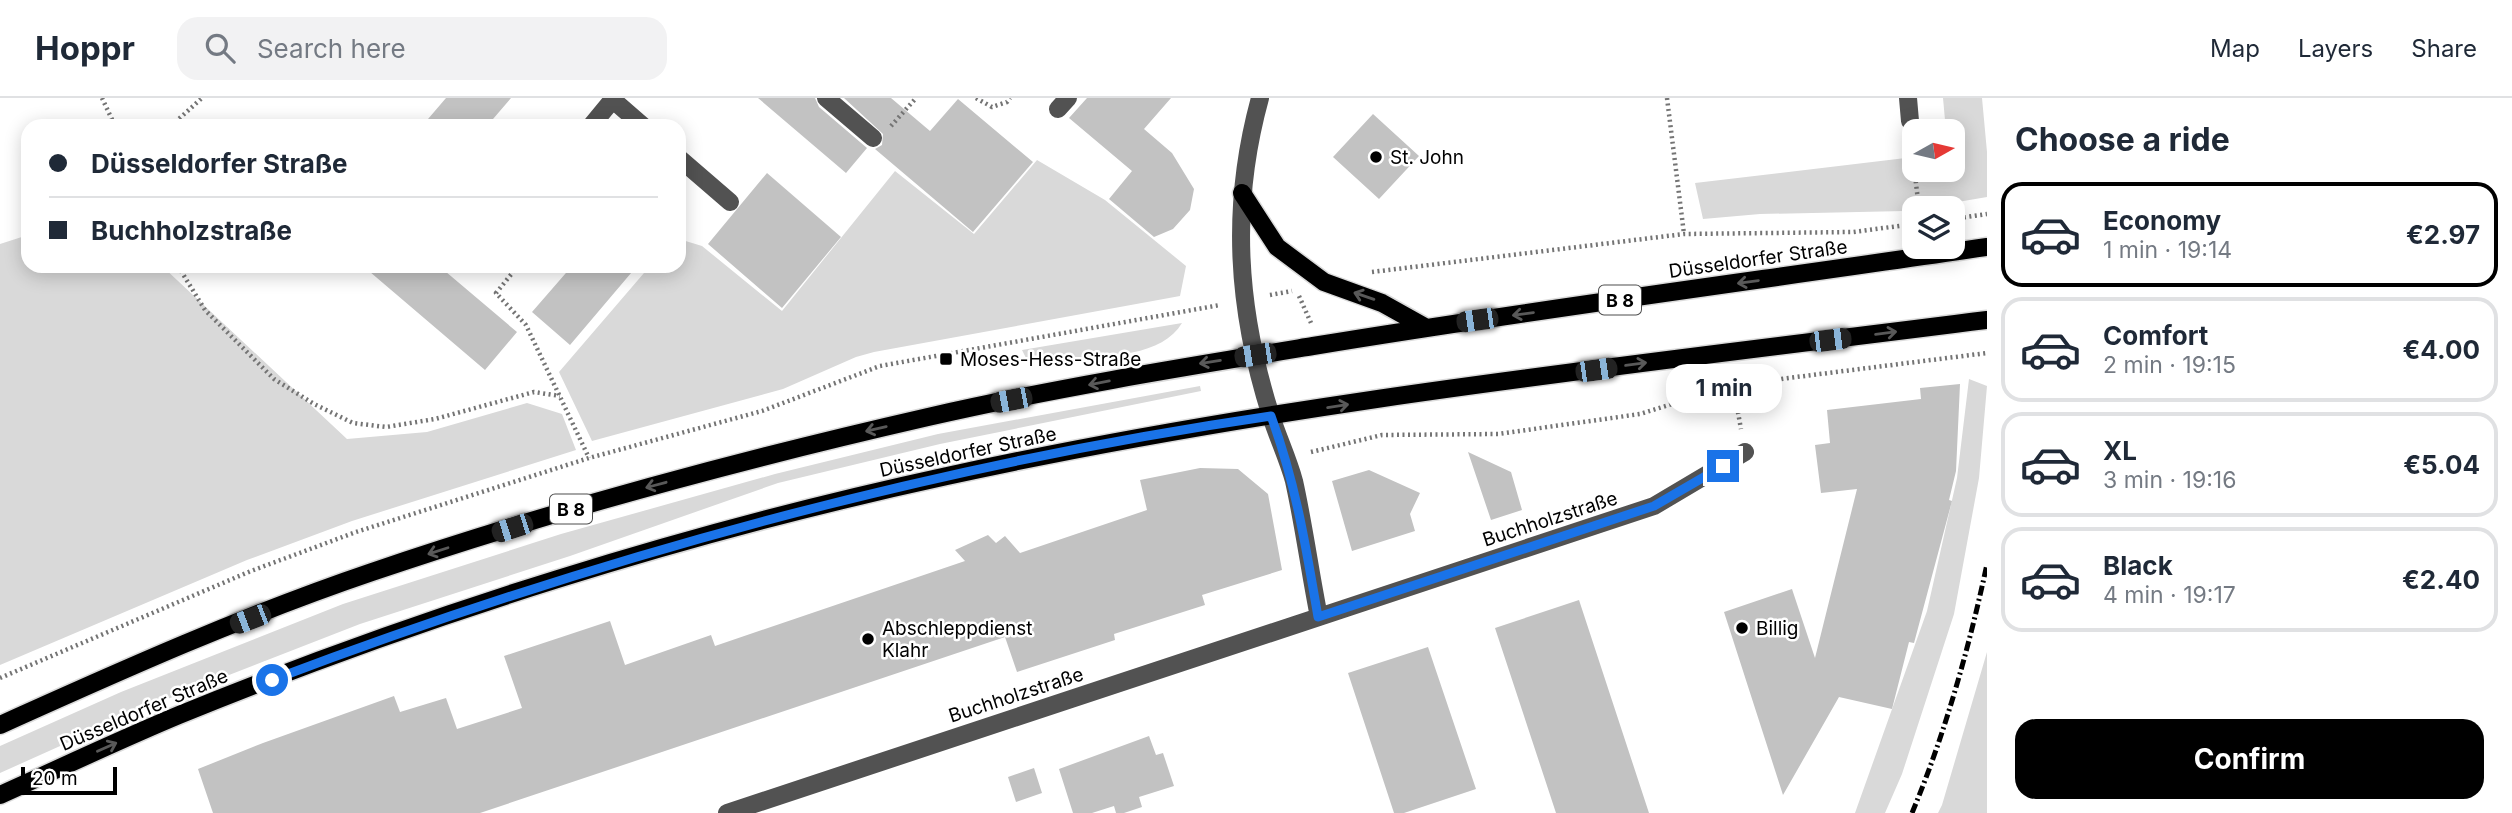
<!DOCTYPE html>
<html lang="en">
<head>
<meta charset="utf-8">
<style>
	body { margin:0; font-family:Inter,sans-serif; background:#f2f2f3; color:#1f2937; height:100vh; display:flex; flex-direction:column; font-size:26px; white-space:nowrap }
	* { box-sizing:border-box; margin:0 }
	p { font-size:23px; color:#747a83 }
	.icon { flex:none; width:38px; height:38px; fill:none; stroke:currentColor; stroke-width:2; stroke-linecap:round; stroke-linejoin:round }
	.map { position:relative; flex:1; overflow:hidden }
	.details { display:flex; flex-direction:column; background:#fff; width:525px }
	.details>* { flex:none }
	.guide { position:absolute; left:21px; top:21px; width:665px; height:154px; border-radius:21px; box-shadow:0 4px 18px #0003; display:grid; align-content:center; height:154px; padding:0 28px; background:#fff }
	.needle { width:46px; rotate:82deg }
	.buttons { position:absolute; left:1902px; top:21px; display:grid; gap:14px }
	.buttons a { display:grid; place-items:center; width:63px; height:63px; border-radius:14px; background:#fff; box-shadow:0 4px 18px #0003; font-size:35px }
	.scale { position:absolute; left:21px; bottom:18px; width:96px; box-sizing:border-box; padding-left:7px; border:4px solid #000; border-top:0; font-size:19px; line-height:24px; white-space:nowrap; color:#000; -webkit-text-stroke:5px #fff; paint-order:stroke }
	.end { position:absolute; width:32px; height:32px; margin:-16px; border:9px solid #1a73e8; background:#fff; box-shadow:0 0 0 4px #fff }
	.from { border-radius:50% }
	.bubble { position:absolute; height:49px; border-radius:21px; background:#fff; box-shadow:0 4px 18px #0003; font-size:23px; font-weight:700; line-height:49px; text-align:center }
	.car { position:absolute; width:21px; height:42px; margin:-21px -10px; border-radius:9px; box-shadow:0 0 5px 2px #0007; background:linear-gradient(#222 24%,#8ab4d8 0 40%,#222 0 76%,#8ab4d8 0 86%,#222 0) }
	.guide b { display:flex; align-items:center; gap:24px; height:66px; font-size:26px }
	.guide b+b { border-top:2px solid #e0e1e3 }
	.guide i { width:18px; height:18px; background:#1f2937 }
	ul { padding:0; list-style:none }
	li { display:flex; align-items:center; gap:21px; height:105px; margin:0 14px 10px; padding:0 14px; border:4px solid #e0e1e3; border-radius:21px }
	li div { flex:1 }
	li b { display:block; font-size:26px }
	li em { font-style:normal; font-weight:700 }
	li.selected { border-color:#000 }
	li>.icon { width:63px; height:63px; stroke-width:1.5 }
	h2 { padding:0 28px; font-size:32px; line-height:84px }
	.primary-button { display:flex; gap:14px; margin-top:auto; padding:14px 28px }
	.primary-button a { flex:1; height:80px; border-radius:21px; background:#000; color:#fff; font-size:28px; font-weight:700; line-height:80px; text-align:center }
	header { display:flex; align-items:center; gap:42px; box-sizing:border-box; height:98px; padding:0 35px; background:#fff; border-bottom:2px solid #e0e1e3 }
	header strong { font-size:33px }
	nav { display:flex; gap:38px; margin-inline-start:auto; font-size:24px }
	.search { width:490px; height:63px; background:#f2f2f3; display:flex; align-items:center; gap:18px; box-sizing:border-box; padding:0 24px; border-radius:21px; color:#747a83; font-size:26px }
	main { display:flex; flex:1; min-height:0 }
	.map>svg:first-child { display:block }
	.green { fill:#d9d9d9 }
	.building { fill:#c2c2c2 }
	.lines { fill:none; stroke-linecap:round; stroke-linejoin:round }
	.major-casing { stroke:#dbdbdb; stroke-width:21 }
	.path { stroke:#747474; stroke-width:4.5; stroke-dasharray:2 3.5; stroke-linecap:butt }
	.minor { stroke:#525252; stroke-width:18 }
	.major { stroke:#000; stroke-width:18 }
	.rail { stroke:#000; stroke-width:5; stroke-dasharray:10 3.5 2 3.5; stroke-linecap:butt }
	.oneway { stroke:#595959 }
	.route { stroke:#1a73e8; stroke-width:9 }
	.poi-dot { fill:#000; stroke:#fff; stroke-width:2.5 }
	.labels { text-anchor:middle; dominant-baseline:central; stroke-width:5; stroke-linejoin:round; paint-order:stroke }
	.shield { fill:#fff; stroke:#4c4c4c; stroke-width:2 }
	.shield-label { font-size:18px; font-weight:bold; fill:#000 }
	.poi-label { font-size:19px; fill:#000; stroke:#fff; text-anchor:start }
	.street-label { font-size:19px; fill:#000; stroke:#fff }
</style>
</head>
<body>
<header>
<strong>Hoppr</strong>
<div class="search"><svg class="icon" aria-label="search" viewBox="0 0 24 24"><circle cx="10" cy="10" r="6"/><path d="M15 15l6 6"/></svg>Search here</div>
<nav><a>Map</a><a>Layers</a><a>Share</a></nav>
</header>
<main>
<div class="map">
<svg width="1987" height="715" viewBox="0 0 1987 715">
	<rect width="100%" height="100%" fill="#fff"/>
	<path class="green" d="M1943,0H1982L1987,54V99L1905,113L1760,116L1703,121L1695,85L1914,59V72H1953V33H1946Z
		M1037,62L1105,102L1186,168L1180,198L874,254L856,259L783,291L592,343L559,274L650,168H679V141L702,148L782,213L895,73L974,136Z
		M28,137V168H162L347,341L427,334L527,305L562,316L576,352L352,423L247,462L0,567V146Z
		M1182,225C1157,268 1069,258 1026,260L1022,252Z
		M1969,281L1987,288L1979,380L1954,516L1902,676L1885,715H1855L1927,513L1957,380Z
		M1200,288L1201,293L940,346L778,385L570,458L360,526L147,609L0,675V648L121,594L343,506L561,436L775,376L938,336Z
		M1987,554V715H1938L1942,707Z"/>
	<path class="building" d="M446,0H511L487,28H422Z
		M758,0H815L819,9L867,50L846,75Z
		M844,0H891L930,33L958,1L1033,64L973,134L875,51L882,47L883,36Z
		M1087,0H1171L1144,31L1172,55L1194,91L1190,112L1173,131L1154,139L1109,101L1132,73L1069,20Z
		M1373,16L1419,58L1379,101L1333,59Z
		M767,75L841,139L782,210L708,146Z
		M363,168H439L517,234L485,272Z
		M572,168H637L570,247L532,214Z
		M1960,286L1956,373L1949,402L1952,403L1914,545L1909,544L1892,611L1839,599L1783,697L1724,514L1792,491L1815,560L1857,391L1821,395L1815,347L1830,345L1827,312L1921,301L1920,290Z
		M1468,354L1511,374L1522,412L1491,422Z
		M1200,370L1238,371L1268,396L1282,472L1202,497L1205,507L1114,536L1115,542L1017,574L1005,539L480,715H213L198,671L263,645L394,598L400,614L446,600L457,631L522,610L504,558L610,523L625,567L711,537L715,548L965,463L955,452L988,437L996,445L1005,438L1020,455L1147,412L1140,382Z
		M1369,372L1420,395L1410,416L1415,433L1352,453L1332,383Z
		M1579,502L1649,715H1556L1495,530Z
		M1428,549L1476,691L1404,715H1394L1348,575Z
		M1149,638L1156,657L1163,655L1174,688L1139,699L1142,709L1124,715H1116L1114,708L1092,715H1073L1059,671Z
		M1034,670L1042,695L1016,704L1008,679Z"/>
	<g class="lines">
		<defs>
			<path id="major" d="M1242,95L1277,149L1324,184L1382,205L1425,229
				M0,627C122,572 245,517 372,474C554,412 740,362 928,319C1055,290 1185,269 1313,248C1537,211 1762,182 1987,149
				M0,697C60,670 119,642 179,617C424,517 688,434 947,378C1289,303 1640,266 1987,222"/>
		</defs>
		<use href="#major" class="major-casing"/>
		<path class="path" d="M102,0L115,28
			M976,0L992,9L1007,4L1010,0
			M1667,0L1684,136
			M171,28L202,0
			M891,28L916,0
			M1911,45L1919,110
			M1953,121L1987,116
			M178,168L205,212L274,281L314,306L353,325L386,329L435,321L534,294L560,298
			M518,168L496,195L526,227L589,360
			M1372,174L1684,136L1853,134L1914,126
			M1270,197L1292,193
			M1299,198L1311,225
			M1733,287L1741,331
			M1311,354L1382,337L1498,336L1640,316L1733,287L1987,255
			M0,580L251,473L356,434L589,360L762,313L880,268L1220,207"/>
		<path class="minor" d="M826,0L873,40
			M1260,0C1230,109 1237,211 1271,318C1278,340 1288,361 1294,383C1304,428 1310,474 1319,519
			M1908,0L1910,23
			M613,2L643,28
			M1058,11L1068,0
			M591,28L614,0
			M679,60L730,104
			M727,715L1654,408L1745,354"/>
		<use href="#major" class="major"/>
		<path class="rail" d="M1912,715C1945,636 1969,550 1987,466"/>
	</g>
	<defs><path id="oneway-shaft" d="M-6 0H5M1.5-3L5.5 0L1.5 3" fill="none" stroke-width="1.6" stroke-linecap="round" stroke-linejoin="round" transform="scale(1.75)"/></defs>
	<g class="oneway">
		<use href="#oneway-shaft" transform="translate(1748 184) rotate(172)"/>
		<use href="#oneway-shaft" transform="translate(1364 198) rotate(-161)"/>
		<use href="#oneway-shaft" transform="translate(1523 216) rotate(172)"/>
		<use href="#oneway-shaft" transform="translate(1886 235) rotate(-7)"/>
		<use href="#oneway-shaft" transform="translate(1210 264) rotate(171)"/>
		<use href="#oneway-shaft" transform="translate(1636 266) rotate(-8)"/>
		<use href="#oneway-shaft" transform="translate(1099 285) rotate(169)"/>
		<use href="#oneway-shaft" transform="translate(1338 308) rotate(-9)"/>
		<use href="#oneway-shaft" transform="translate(876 331) rotate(167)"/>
		<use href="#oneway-shaft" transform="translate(656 387) rotate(165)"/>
		<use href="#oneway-shaft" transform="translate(438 453) rotate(162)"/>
		<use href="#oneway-shaft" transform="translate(107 649) rotate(-24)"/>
	</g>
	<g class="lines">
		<path class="route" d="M272,582C595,460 929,368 1271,318C1296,386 1306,449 1318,519L1654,408L1723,368"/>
	</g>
	<g class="poi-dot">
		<circle cx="1376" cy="59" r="7"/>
		<rect x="939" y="254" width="14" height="14" rx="3.5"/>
		<circle cx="1742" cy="530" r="7"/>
		<circle cx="868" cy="541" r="7"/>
	</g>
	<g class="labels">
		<g class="shield">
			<rect x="1599" y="187.5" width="42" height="29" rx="5"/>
			<rect x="550" y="396.5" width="42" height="29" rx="5"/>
		</g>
		<g class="shield-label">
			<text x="1620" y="202">B 8</text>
			<text x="571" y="411">B 8</text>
		</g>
		<g class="poi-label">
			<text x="1390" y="59">St. John</text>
			<text x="960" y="261">Moses-Hess-Straße</text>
			<text x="882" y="530">Abschleppdienst<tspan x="882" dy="22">Klahr</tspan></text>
			<text x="1756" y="530">Billig</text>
		</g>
		<g class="street-label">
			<text transform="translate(1758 161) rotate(-8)">Düsseldorfer Straße</text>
			<text transform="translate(968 354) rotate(-12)">Düsseldorfer Straße</text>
			<text transform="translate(1550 421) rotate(-18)">Buchholzstraße</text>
			<text transform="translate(1016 597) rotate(-18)">Buchholzstraße</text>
			<text transform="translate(144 612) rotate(-23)">Düsseldorfer Straße</text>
		</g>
	</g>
</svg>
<div class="buttons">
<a><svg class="needle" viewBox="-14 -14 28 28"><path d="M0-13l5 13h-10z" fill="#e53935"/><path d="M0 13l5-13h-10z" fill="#747a83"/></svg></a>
<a><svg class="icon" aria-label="layers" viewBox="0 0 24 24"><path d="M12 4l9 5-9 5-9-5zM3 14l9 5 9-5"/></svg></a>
</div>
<div class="scale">20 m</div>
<i class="end from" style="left:272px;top:582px"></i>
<i class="end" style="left:1723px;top:368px"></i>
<div class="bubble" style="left:1666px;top:266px;width:116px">1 min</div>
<i class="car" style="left:1477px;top:222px;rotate:262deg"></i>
<i class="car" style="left:1830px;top:242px;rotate:83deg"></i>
<i class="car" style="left:1255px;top:257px;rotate:261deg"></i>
<i class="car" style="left:1596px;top:272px;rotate:82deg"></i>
<i class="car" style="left:1011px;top:302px;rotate:259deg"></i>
<i class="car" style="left:512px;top:430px;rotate:252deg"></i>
<i class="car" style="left:250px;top:521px;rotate:249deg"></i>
<div class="guide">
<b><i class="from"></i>Düsseldorfer Straße</b>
<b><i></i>Buchholzstraße</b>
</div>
</div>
<section class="details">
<h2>Choose a ride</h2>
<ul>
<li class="selected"><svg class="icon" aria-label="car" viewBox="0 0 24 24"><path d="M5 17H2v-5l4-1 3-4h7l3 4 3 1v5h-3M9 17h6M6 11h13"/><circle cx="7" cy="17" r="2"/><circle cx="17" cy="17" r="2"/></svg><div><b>Economy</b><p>1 min · 19:14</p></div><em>€2.97</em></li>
<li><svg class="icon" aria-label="car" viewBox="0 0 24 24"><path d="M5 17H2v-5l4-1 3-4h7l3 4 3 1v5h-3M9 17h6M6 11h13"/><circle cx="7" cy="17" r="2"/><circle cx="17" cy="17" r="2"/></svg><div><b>Comfort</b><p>2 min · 19:15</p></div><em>€4.00</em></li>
<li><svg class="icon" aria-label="car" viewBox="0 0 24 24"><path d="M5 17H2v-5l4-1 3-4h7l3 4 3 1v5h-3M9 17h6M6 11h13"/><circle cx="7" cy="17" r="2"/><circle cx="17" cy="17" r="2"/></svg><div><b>XL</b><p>3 min · 19:16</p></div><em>€5.04</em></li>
<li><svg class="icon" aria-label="car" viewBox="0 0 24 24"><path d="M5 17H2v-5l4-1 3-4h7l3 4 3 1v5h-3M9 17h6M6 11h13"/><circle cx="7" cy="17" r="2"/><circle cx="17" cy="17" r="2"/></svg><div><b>Black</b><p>4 min · 19:17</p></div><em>€2.40</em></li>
</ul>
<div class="primary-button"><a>Confirm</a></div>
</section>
</main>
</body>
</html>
